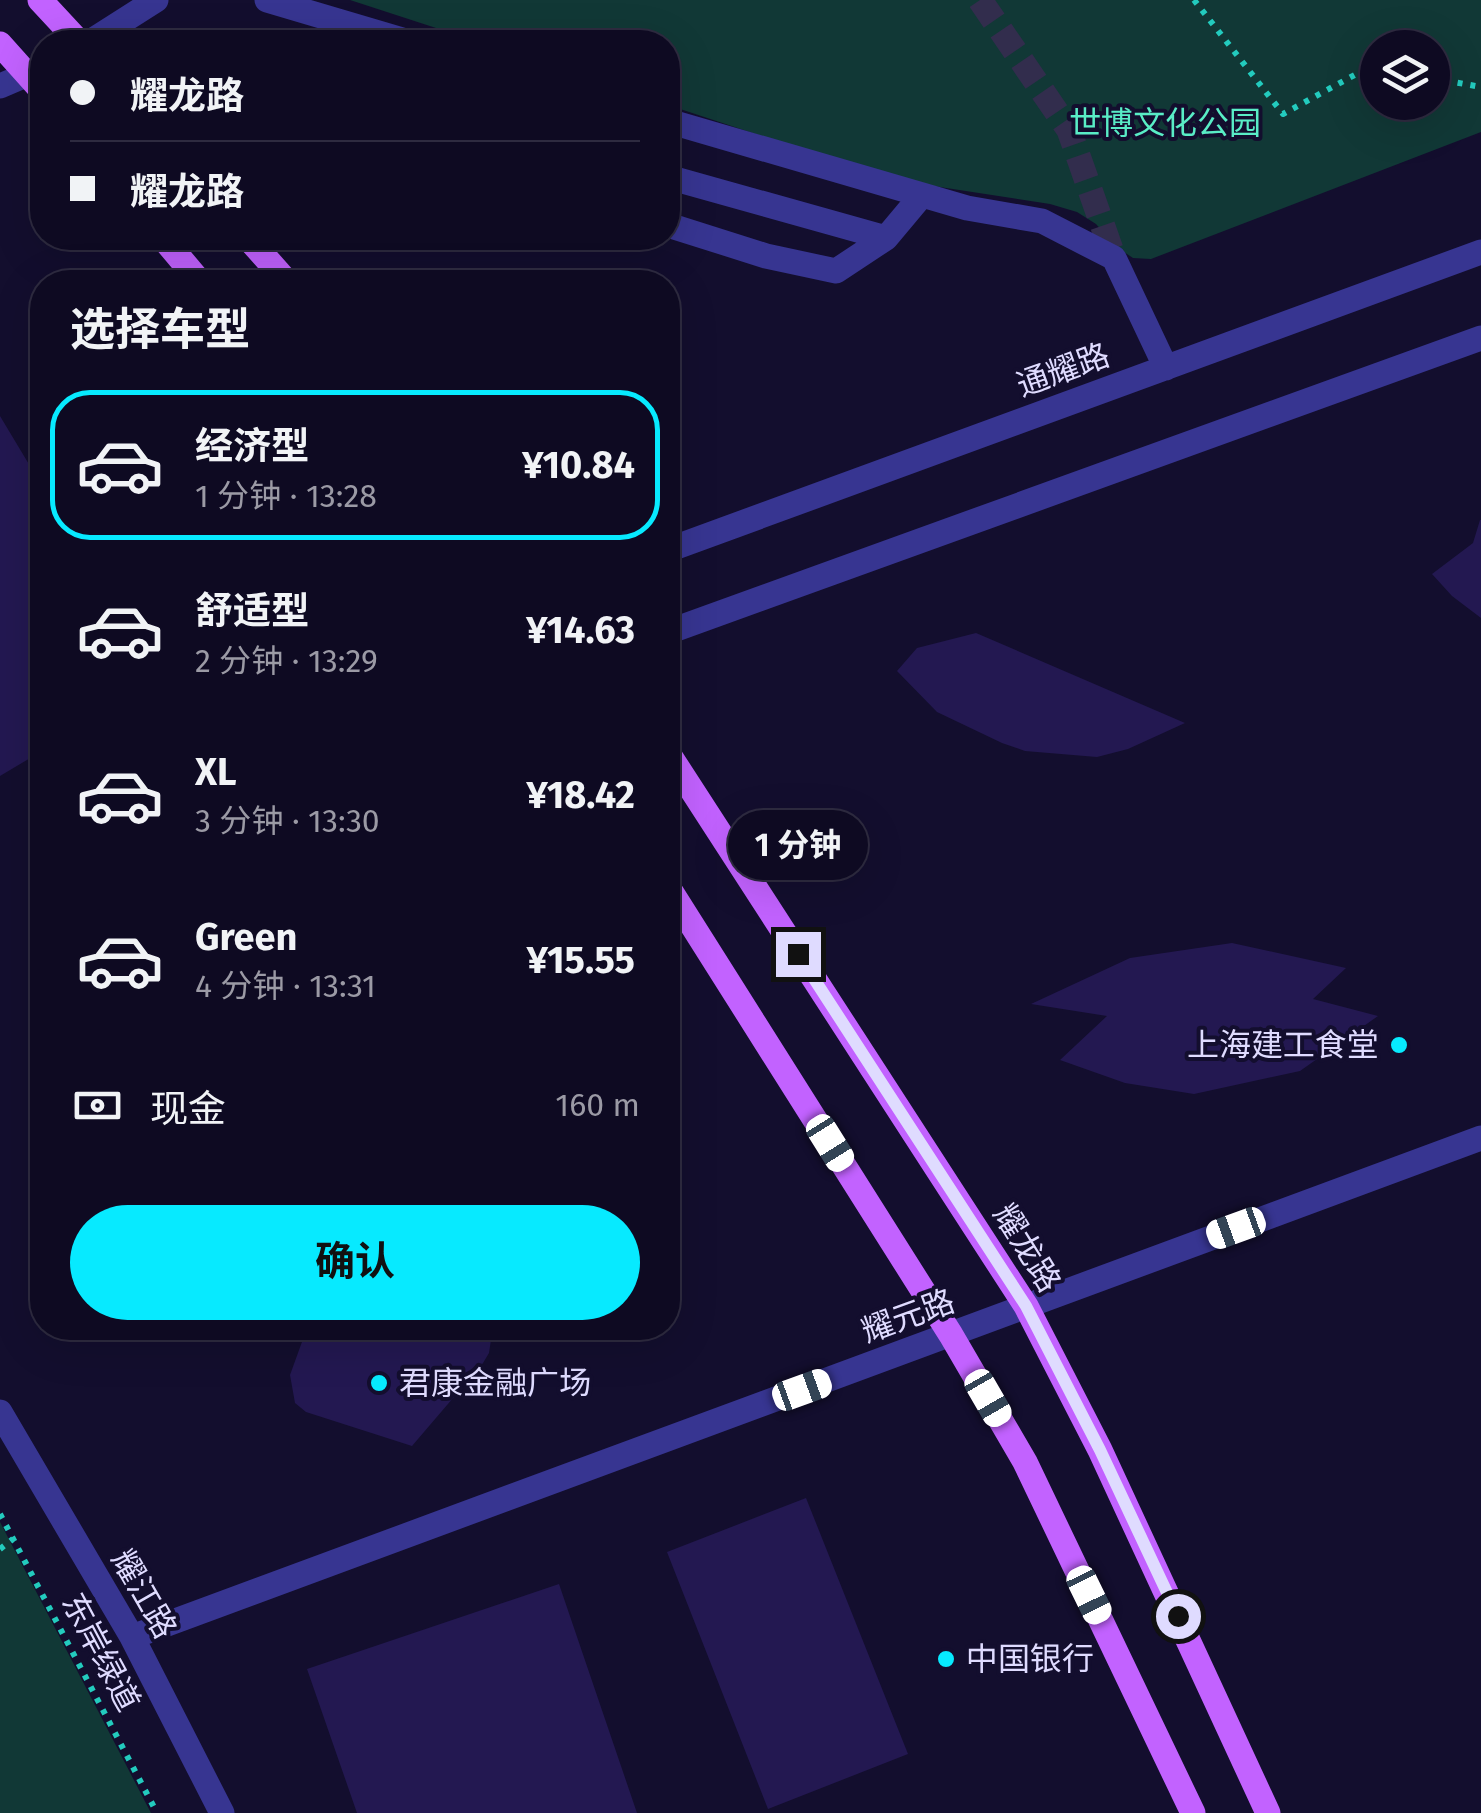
<!DOCTYPE html>
<html lang="zh">
<head>
<meta charset="utf-8">
<style>
	body { margin:0; font-family:"Fira Sans","Noto Sans SC",sans-serif; background:#17132a; color:#f1f3f6; height:100vh; display:flex; flex-direction:column; font-size:38px; white-space:nowrap }
	* { box-sizing:border-box; margin:0 }
	p { font-size:32px; color:#9b9aa5 }
	.icon { flex:none; width:55px; height:55px; fill:none; stroke:currentColor; stroke-width:2; stroke-linecap:round; stroke-linejoin:round }
	.map { position:relative; flex:1; overflow:hidden }
	.drawer { position:absolute; left:30px; top:270px; width:650px; height:1070px; display:flex; flex-direction:column; background:#0e0a22; border-radius:40px; box-shadow:0 10px 40px #0002,0 0 0 2px #2e2b40 }
	.drawer>* { flex:none }
	.guide { position:absolute; left:30px; top:30px; width:650px; height:220px; border-radius:40px; box-shadow:0 10px 40px #0002,0 0 0 2px #2e2b40; display:grid; align-content:center; height:220px; padding:0 40px; background:#0e0a22 }
	.fabs { position:absolute; left:1360px; top:30px; display:grid; gap:20px }
	.fabs a { display:grid; place-items:center; width:90px; height:90px; border-radius:50%; background:#0e0a22; box-shadow:0 10px 40px #0002,0 0 0 2px #2e2b40; font-size:50px }
	.end { position:absolute; width:45px; height:45px; margin:-22px; border:12px solid #dfdbff; background:#111; box-shadow:0 0 0 5px #111 }
	.from { border-radius:50% }
	.bubble { position:absolute; height:70px; border-radius:35px; background:#0e0a22; box-shadow:0 10px 40px #0002,0 0 0 2px #2e2b40; font-size:32px; font-weight:700; line-height:70px; text-align:center }
	.car { position:absolute; width:30px; height:60px; margin:-30px -15px; border-radius:12px; box-shadow:0 0 8px 2px #0007; background:linear-gradient(#fff 24%,#345 0 40%,#fff 0 76%,#345 0 86%,#fff 0) }
	.guide b { display:flex; align-items:center; gap:35px; height:95px; font-size:38px }
	.guide b+b { border-top:2px solid #2e2b40 }
	.guide i { width:25px; height:25px; background:#f1f3f6 }
	ul { padding:0; list-style:none }
	li { display:flex; align-items:center; gap:30px; height:150px; margin:0 20px 15px; padding:0 20px; border:5px solid transparent; border-radius:40px }
	li div { flex:1 }
	li b { display:block; font-size:38px }
	li em { font-style:normal; font-weight:700 }
	li.selected { border-color:#07eaff }
	li>.icon { width:90px; height:90px; stroke-width:1.5 }
	h2 { padding:0 40px; font-size:45px; line-height:120px }
	.pay { display:flex; align-items:center; gap:25px; height:110px; padding:0 40px; font-size:38px }
	.pay p { margin-inline-start:auto }
	.button { display:flex; gap:20px; margin-top:auto; padding:20px 40px }
	.button a { flex:1; height:115px; border-radius:60px; background:#07eaff; color:#111; font-size:40px; font-weight:700; line-height:115px; text-align:center }
	.map>svg:first-child { display:block }
	.green { fill:#113836; fill-rule:evenodd }
	.building { fill:#231851 }
	.lines { fill:none; stroke-linecap:round; stroke-linejoin:round }
	.minor-tunnel { stroke:#322d4d; stroke-width:25; stroke-dasharray:25 12; stroke-linecap:butt }
	.path { stroke:#23cbbe; stroke-width:6; stroke-dasharray:5 8; stroke-linecap:butt }
	.minor { stroke:#373591; stroke-width:25 }
	.major { stroke:#c262ff; stroke-width:25 }
	.route { stroke:#dfdbff; stroke-width:12 }
	.poi-dot { fill:#07eaff; stroke:#130e2e; stroke-width:4 }
	.labels { text-anchor:middle; dominant-baseline:central; stroke-width:8; stroke-linejoin:round; paint-order:stroke }
	.park-label { font-size:32px; fill:#59edc6; stroke:#130e2e }
	.street-label { font-size:32px; fill:#dfdbff; stroke:#130e2e }
	.poi-label { font-size:32px; fill:#dfdbff; stroke:#130e2e; text-anchor:start }
</style>
</head>
<body>
<div class="map">
<svg width="1481" height="1813" viewBox="0 0 1481 1813">
	<rect width="100%" height="100%" fill="#130e2e"/>
	<path class="green" d="M350,0H1481V132L1151,259L1133,258L1115,246L1096,224L1077,212L1050,204L894,180L668,105V42H479ZM1378,48H1432V102H1378Z
		M0,1522L151,1813H0Z"/>
	<path class="building" d="M0,416L42,486V751L0,776Z
		M1480,520H1481V618L1452,596L1432,574L1473,543Z
		M976,633L1185,723L1128,749L1097,757L1025,751L1002,743L937,712L897,671L917,648Z
		M1232,943L1346,968L1313,999L1378,1016L1300,1071L1194,1094L1125,1083L1060,1060L1107,1016L1031,1004L1130,958Z
		M307,1328H491L492,1333L489,1353L483,1363L412,1446L306,1412L295,1403L290,1375Z
		M806,1498L908,1754L768,1809L667,1552Z
		M559,1584L637,1813H357L307,1669Z"/>
	<g class="lines">
		<path class="minor-tunnel" d="M980,0L1069,130L1114,258"/>
		<path class="path" d="M1194,0L1283,114L1371,66L1378,67
			M1432,78L1481,87
			M0,1514L157,1813
			M0,1549L13,1539"/>
		<path class="minor" d="M267,0L409,42
			M90,42L156,0
			M0,86L42,68
			M668,121L967,208L1042,221L1114,258L1166,368
			M668,177L886,238
			M668,225L766,256L836,271L886,238L922,195
			M668,550L1481,252
			M668,632L1481,338
			M0,1412L132,1637L222,1813
			M132,1637L1481,1138"/>
		<path class="major" d="M40,0L79,42
			M0,44L42,91
			M163,238L200,282
			M248,238L287,282
			M668,753L1026,1306L1100,1450L1268,1813
			M668,887L951,1335L1025,1462L1193,1813"/>
	</g>
	<g class="lines">
		<path class="route" d="M798,954L1026,1306L1100,1450L1178,1616"/>
	</g>
	<g class="poi-dot">
		<circle cx="1399" cy="1045" r="10"/>
		<circle cx="379" cy="1383" r="10"/>
		<circle cx="946" cy="1659" r="10"/>
	</g>
	<g class="labels">
		<g class="park-label">
			<text x="1165" y="123">世博文化公园</text>
		</g>
		<g class="street-label">
			<text transform="translate(1063 370) rotate(-20)">通耀路</text>
			<text transform="translate(1027 1248) rotate(58)">耀龙路</text>
			<text transform="translate(908 1316) rotate(-20)">耀元路</text>
			<text transform="translate(144 1594) rotate(60)">耀江路</text>
			<text transform="translate(101 1652) rotate(62)">东岸绿道</text>
		</g>
		<g class="poi-label">
			<text x="1379" y="1045" text-anchor="end">上海建工食堂</text>
			<text x="399" y="1383">君康金融广场</text>
			<text x="966" y="1659">中国银行</text>
		</g>
	</g>
</svg>
<div class="fabs">
<a><svg class="icon" aria-label="layers" viewBox="0 0 24 24"><path d="M12 4l9 5-9 5-9-5zM3 14l9 5 9-5"/></svg></a>
</div>
<i class="end from" style="left:1178px;top:1616px"></i>
<i class="end" style="left:798px;top:954px"></i>
<div class="bubble" style="left:728px;top:810px;width:140px">1 分钟</div>
<i class="car" style="left:830px;top:1143px;rotate:148deg"></i>
<i class="car" style="left:1236px;top:1228px;rotate:250deg"></i>
<i class="car" style="left:802px;top:1390px;rotate:70deg"></i>
<i class="car" style="left:988px;top:1398px;rotate:150deg"></i>
<i class="car" style="left:1089px;top:1595px;rotate:154deg"></i>
<div class="guide">
<b><i class="from"></i>耀龙路</b>
<b><i></i>耀龙路</b>
</div>
<section class="drawer">
<h2>选择车型</h2>
<ul>
<li class="selected"><svg class="icon" aria-label="car" viewBox="0 0 24 24"><path d="M5 17H2v-5l4-1 3-4h7l3 4 3 1v5h-3M9 17h6M6 11h13"/><circle cx="7" cy="17" r="2"/><circle cx="17" cy="17" r="2"/></svg><div><b>经济型</b><p>1 分钟 · 13:28</p></div><em>¥10.84</em></li>
<li><svg class="icon" aria-label="car" viewBox="0 0 24 24"><path d="M5 17H2v-5l4-1 3-4h7l3 4 3 1v5h-3M9 17h6M6 11h13"/><circle cx="7" cy="17" r="2"/><circle cx="17" cy="17" r="2"/></svg><div><b>舒适型</b><p>2 分钟 · 13:29</p></div><em>¥14.63</em></li>
<li><svg class="icon" aria-label="car" viewBox="0 0 24 24"><path d="M5 17H2v-5l4-1 3-4h7l3 4 3 1v5h-3M9 17h6M6 11h13"/><circle cx="7" cy="17" r="2"/><circle cx="17" cy="17" r="2"/></svg><div><b>XL</b><p>3 分钟 · 13:30</p></div><em>¥18.42</em></li>
<li><svg class="icon" aria-label="car" viewBox="0 0 24 24"><path d="M5 17H2v-5l4-1 3-4h7l3 4 3 1v5h-3M9 17h6M6 11h13"/><circle cx="7" cy="17" r="2"/><circle cx="17" cy="17" r="2"/></svg><div><b>Green</b><p>4 分钟 · 13:31</p></div><em>¥15.55</em></li>
</ul>
<div class="pay"><svg class="icon" aria-label="cash" viewBox="0 0 24 24"><path d="M3 7h18v10H3z"/><circle cx="12" cy="12" r="2"/></svg>现金<p>160 m</p></div>
<div class="button"><a>确认</a></div>
</section>
</div>
</body>
</html>
